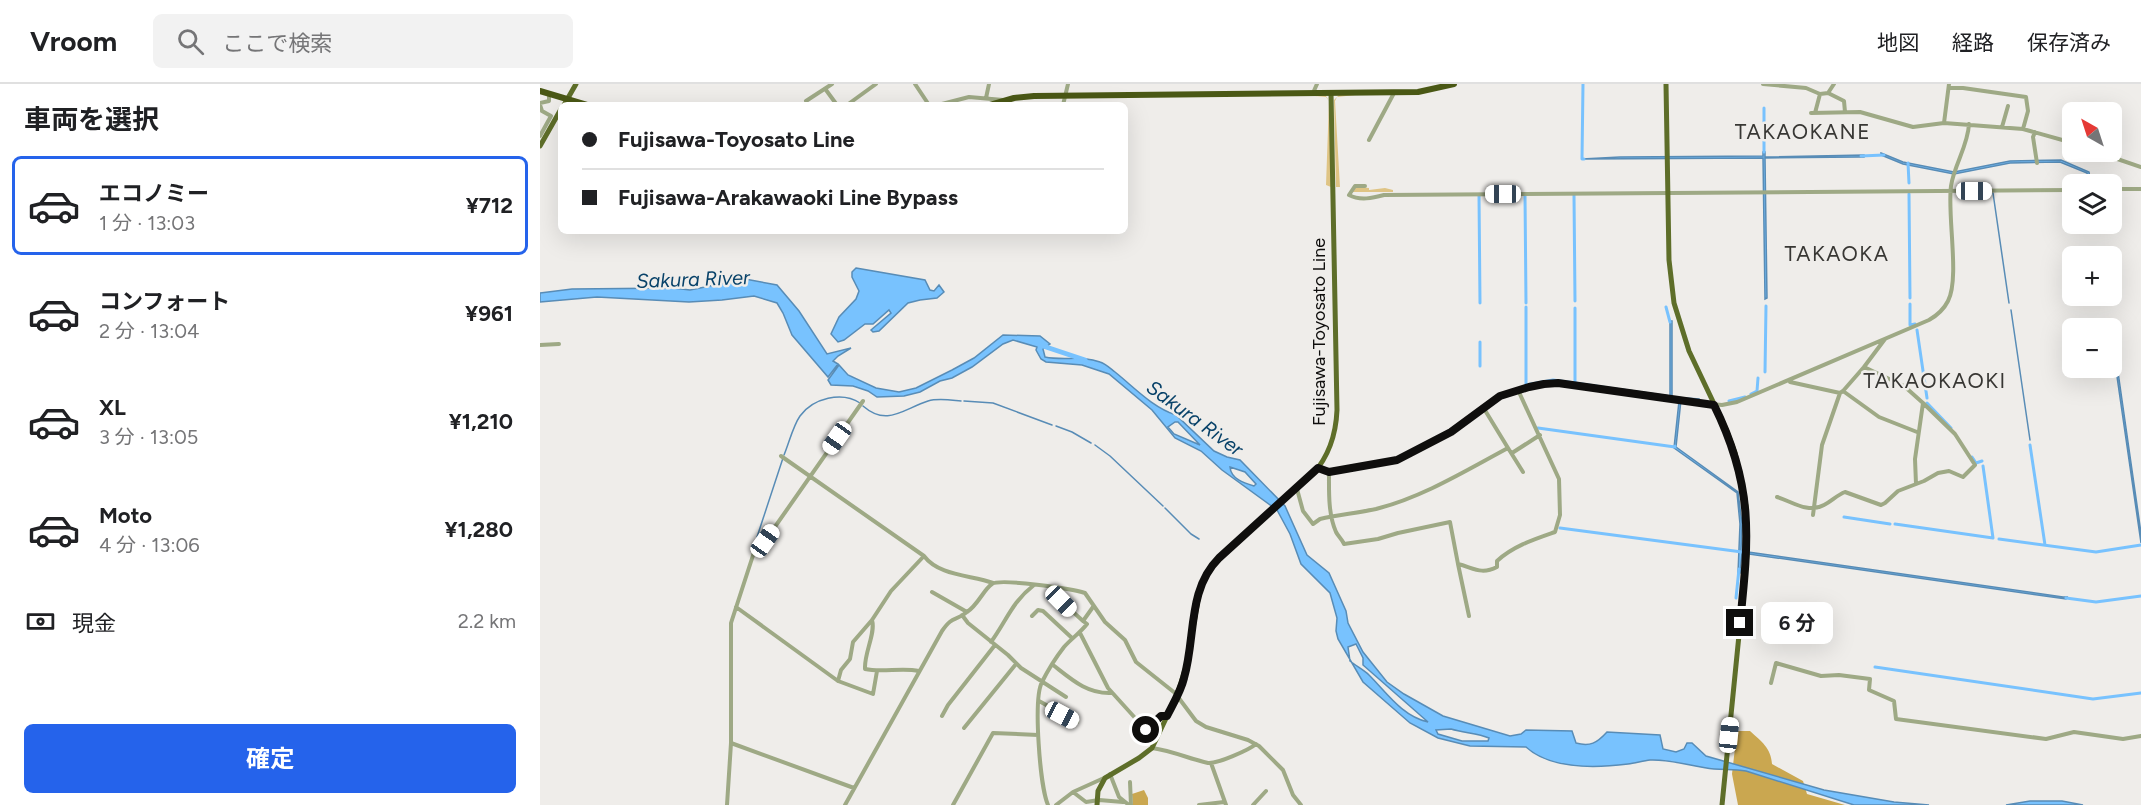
<!DOCTYPE html>
<html lang="ja">
<head>
<meta charset="utf-8">
<style>
	body { margin:0; font-family:Figtree,"Noto Sans JP",sans-serif; background:#f2f2f2; color:#202124; height:100vh; display:flex; flex-direction:column; font-size:22px; white-space:nowrap }
	* { box-sizing:border-box; margin:0 }
	p { font-size:20px; color:#757577 }
	.icon { flex:none; width:33px; height:33px; fill:none; stroke:currentColor; stroke-width:2; stroke-linecap:round; stroke-linejoin:round }
	.map { position:relative; flex:1; overflow:hidden }
	.details { display:flex; flex-direction:column; background:#fff; width:540px }
	.details>* { flex:none }
	.guide { position:absolute; left:18px; top:18px; width:570px; height:132px; border-radius:9px; box-shadow:0 6px 24px #0002; display:grid; align-content:center; height:132px; padding:0 24px; background:#fff }
	.needle { width:39px; rotate:321deg }
	.tools { position:absolute; left:1522px; top:18px; display:grid; gap:12px }
	.tools a { display:grid; place-items:center; width:60px; height:60px; border-radius:9px; background:#fff; box-shadow:0 6px 24px #0002; font-size:30px }
	.end { position:absolute; width:27px; height:27px; margin:-14px; border:8px solid #0f0e0d; background:#fff; box-shadow:0 0 0 3px #fff }
	.from { border-radius:50% }
	.bubble { position:absolute; height:42px; border-radius:9px; background:#fff; box-shadow:0 6px 24px #0002; font-size:20px; font-weight:700; line-height:42px; text-align:center }
	.car { position:absolute; width:18px; height:36px; margin:-18px -9px; border-radius:8px; box-shadow:0 0 4px 2px #0007; background:linear-gradient(#fff 24%,#345 0 40%,#fff 0 76%,#345 0 86%,#fff 0) }
	.guide b { display:flex; align-items:center; gap:21px; height:57px; font-size:22px }
	.guide b+b { border-top:2px solid #e0e0e0 }
	.guide i { width:15px; height:15px; background:#202124 }
	ul { padding:0; list-style:none }
	li { display:flex; align-items:center; gap:18px; height:99px; margin:0 12px 9px; padding:0 12px; border:3px solid transparent; border-radius:9px }
	li div { flex:1 }
	li b { display:block; font-size:22px }
	li em { font-style:normal; font-weight:700 }
	li.active { border-color:#2563eb }
	li>.icon { width:54px; height:54px; stroke-width:1.5 }
	h2 { padding:0 24px; font-size:27px; line-height:72px }
	.pay { display:flex; align-items:center; gap:15px; height:66px; padding:0 24px; font-size:22px }
	.pay p { margin-inline-start:auto }
	.primary-button { display:flex; gap:12px; margin-top:auto; padding:12px 24px }
	.primary-button a { flex:1; height:69px; border-radius:9px; background:#2563eb; color:#fff; font-size:24px; font-weight:700; line-height:69px; text-align:center }
	header { display:flex; align-items:center; gap:36px; box-sizing:border-box; height:84px; padding:0 30px; background:#fff; border-bottom:2px solid #e0e0e0 }
	header strong { font-size:28px }
	nav { display:flex; gap:33px; margin-inline-start:auto; font-size:21px }
	.search { width:420px; height:54px; background:#f2f2f2; display:flex; align-items:center; gap:15px; box-sizing:border-box; padding:0 21px; border-radius:9px; color:#757577; font-size:22px }
	main { display:flex; flex:1; min-height:0 }
	.map>svg:first-child { display:block }
	.green { fill:#dfc484 }
	.forest { fill:#caa750 }
	.water { fill:#78c2fe; stroke:#588cb6; stroke-width:1.5; fill-rule:evenodd }
	.lines { fill:none; stroke-linecap:round; stroke-linejoin:round }
	.stream { stroke:#588cb6; stroke-width:1.5 }
	.canal { stroke:#78c2fe; stroke-width:3 }
	.river { stroke:#78c2fe; stroke-width:5 }
	.minor { stroke:#9ea985; stroke-width:4 }
	.major { stroke:#5e6e29; stroke-width:5 }
	.highway { stroke:#4a5815; stroke-width:6 }
	.route { stroke:#0f0e0d; stroke-width:8 }
	.labels { text-anchor:middle; dominant-baseline:central; stroke-width:5; stroke-linejoin:round; paint-order:stroke }
	.street-label { font-size:18px; fill:#0f0e0d; stroke:#efedea }
	.water-label { font-size:20px; font-style:italic; fill:#084269; stroke:#efedea }
	.quarter-label { font-size:21px; letter-spacing:1.5px; fill:#383734; stroke:#efedea }
</style>
</head>
<body>
<header>
<strong>Vroom</strong>
<div class="search"><svg class="icon" aria-label="search" viewBox="0 0 24 24"><circle cx="10" cy="10" r="6"/><path d="M15 15l6 6"/></svg>ここで検索</div>
<nav><a>地図</a><a>経路</a><a>保存済み</a></nav>
</header>
<main>
<section class="details">
<h2>車両を選択</h2>
<ul>
<li class="active"><svg class="icon" aria-label="car" viewBox="0 0 24 24"><path d="M5 17H2v-5l4-1 3-4h7l3 4 3 1v5h-3M9 17h6M6 11h13"/><circle cx="7" cy="17" r="2"/><circle cx="17" cy="17" r="2"/></svg><div><b>エコノミー</b><p>1 分 · 13:03</p></div><em>¥712</em></li>
<li><svg class="icon" aria-label="car" viewBox="0 0 24 24"><path d="M5 17H2v-5l4-1 3-4h7l3 4 3 1v5h-3M9 17h6M6 11h13"/><circle cx="7" cy="17" r="2"/><circle cx="17" cy="17" r="2"/></svg><div><b>コンフォート</b><p>2 分 · 13:04</p></div><em>¥961</em></li>
<li><svg class="icon" aria-label="car" viewBox="0 0 24 24"><path d="M5 17H2v-5l4-1 3-4h7l3 4 3 1v5h-3M9 17h6M6 11h13"/><circle cx="7" cy="17" r="2"/><circle cx="17" cy="17" r="2"/></svg><div><b>XL</b><p>3 分 · 13:05</p></div><em>¥1,210</em></li>
<li><svg class="icon" aria-label="car" viewBox="0 0 24 24"><path d="M5 17H2v-5l4-1 3-4h7l3 4 3 1v5h-3M9 17h6M6 11h13"/><circle cx="7" cy="17" r="2"/><circle cx="17" cy="17" r="2"/></svg><div><b>Moto</b><p>4 分 · 13:06</p></div><em>¥1,280</em></li>
</ul>
<div class="pay"><svg class="icon" aria-label="cash" viewBox="0 0 24 24"><path d="M3 7h18v10H3z"/><circle cx="12" cy="12" r="2"/></svg>現金<p>2.2 km</p></div>
<div class="primary-button"><a>確定</a></div>
</section>
<div class="map">
<svg width="1601" height="721" viewBox="0 0 1601 721">
	<rect width="100%" height="100%" fill="#efedea"/>
	<path class="green" d="M799,11H815L797,13L795,17L800,103H796L794,16Z
		M775,12H786L789,17L791,103L786,101L789,17L786,13Z
		M815,103L829,104V106L845,104L853,106V108H812Z"/>
	<path class="forest" d="M1197,647H1210C1222,658 1231,664 1232,680L1263,697L1267,710L1305,721H1198L1192,690Z
		M604,706L608,714V721H593L592,710Z"/>
	<path class="water" d="M1223,68H1225V73L1324,71V73H1319L1225,74L1227,214L1225,215L1223,74L1042,75L1080,73L1223,72Z
		M1341,69L1363,78L1414,88L1470,77L1521,76L1549,88L1551,100H1549L1547,89L1520,78L1470,79L1414,90L1363,80L1341,71Z
		M316,184L385,196L390,206L394,207L399,201L404,208L397,214L380,216L368,219L339,247L333,248L331,246L351,229L349,226L333,240H325L304,256L298,258L291,250L299,233L316,215L319,207L312,193V188Z
		M205,195L237,201L259,227L287,270L311,264L298,272L293,277L298,280L288,293L252,251L243,229L237,219L214,212L182,216L149,218L57,213L0,218V209L32,205L133,204L150,206Z
		M1130,237H1132V313L1159,315V317L1141,316L1136,363L1198,408L1202,440L1201,467L1523,513H1527L1526,515L1202,469L1200,489H1198L1200,440L1197,409L1134,364L1139,317L1082,307V305L1130,312Z
		M1572,246L1601,449V459L1572,258Z
		M463,251L500,252L510,260L503,265L505,273C524,277 542,271 560,278C566,280 571,285 575,288C595,304 612,323 636,331L674,367L687,373L700,376L745,422L767,471L789,489L806,527L808,539L823,568L847,598L864,610L903,632L970,652L981,650L986,646L1032,647L1036,659C1050,663 1057,659 1067,648L1120,651L1123,665L1136,668L1144,665L1147,659H1152L1166,672L1284,706L1354,718L1389,721H1314L1206,687C1194,685 1186,686 1174,685C1153,683 1132,675 1110,676C1103,677 1095,679 1088,680C1056,684 1011,686 986,663L930,662L898,654L870,639L823,598L798,555L796,547L797,534L790,509L761,480L750,450L737,426L682,386L661,367L635,354L612,326L569,290L542,281L506,278L501,275L496,266L497,263L473,256L463,260L432,283L412,294L400,297L380,308L364,312L337,313L328,307L313,302L291,301L288,296L299,281L308,291L336,304L359,308L376,304L412,286L434,274ZM635,338H638L660,361L634,350L628,343ZM690,383L705,388L716,400L714,402C704,399 691,395 690,383ZM816,560L823,574V581L888,638C862,632 847,609 829,591C824,586 816,582 810,577L808,563ZM911,645C924,649 938,649 949,654L948,657H922L898,650L896,646Z
		M1490,717H1522L1543,721H1466Z"/>
	<g class="lines">
		<path class="stream" d="M1453,109L1469,219
			M1471,226L1490,356
			M424,317L453,319L512,341
			M323,322C347,343 363,325 388,317C398,314 410,316 421,317
			M516,342L532,348L551,359
			M555,361L570,372L623,422
			M244,371C249,359 253,342 260,332C273,314 302,307 320,319
			M625,424L651,450L659,455
			M217,453L243,374"/>
		<path class="canal" d="M1043,0L1042,75H1044
			M1224,24V68
			M1321,72L1344,71
			M1368,79L1369,99
			M1369,110L1370,214
			M939,111L940,219
			M985,111L986,219
			M1034,111L1035,217
			M1370,220V241L1375,240
			M986,223V301L1013,296L1035,299
			M1126,223L1130,238
			M1035,224V299L1082,306
			M1377,246L1387,314
			M940,258V282
			M1225,288L1226,222
			M1211,310L1217,307L1218,294
			M1189,317L1205,313
			M1387,319L1411,344
			M998,344L1135,363V362
			M1490,361L1505,461
			M1432,373L1436,379L1442,377
			M1304,433L1350,440
			M1355,440L1453,454L1443,382
			M1020,444L1202,468
			M1459,455L1556,468L1601,461
			M1196,514L1199,485
			M1526,514L1556,518L1601,512
			M1335,583L1553,615L1601,609"/>
		<path class="river" d="M500,261L545,276"/>
		<path class="minor" d="M375,0L389,21
			M1223,0L1266,4L1280,10L1288,9L1304,17L1305,28
			M1409,4H1423L1486,13L1488,27L1483,45
			M286,6L297,21
			M773,9L777,0
			M1288,9L1294,0
			M446,14L449,0
			M266,17L292,0
			M0,19L9,17V10
			M0,21L2,27L11,32L0,52
			M307,21L336,0
			M398,21L429,13L463,16
			M523,21L528,0
			M1548,28L1554,24L1564,25
			M1271,29L1320,28L1373,43L1404,39L1483,45L1533,59
			M1275,29L1280,10
			M1404,39L1409,0
			M1462,43L1468,22
			M1495,48L1493,53L1497,79
			M829,56L854,9
			M1557,68L1601,83
			M825,102H815L809,111C820,117 833,114 844,111L1533,106
			M1572,105H1601
			M0,261L19,260
			M1324,283L1345,255
			M1303,307L1339,333L1377,348
			M943,323L968,364
			M972,369L1000,351
			M241,372L384,472C399,492 431,491 453,499
			M778,384L789,388L857,376L911,348L960,312L989,303L1011,299L1161,319L1182,321L1197,318L1389,236C1396,232 1404,225 1408,217C1420,194 1407,131 1411,102C1414,81 1428,62 1429,40
			M789,388C789,407 788,430 796,448C798,452 802,455 804,460L838,455L858,449L910,438L918,480
			M1376,400L1375,375L1383,319
			M757,405L763,427L773,440L780,435C798,431 817,429 836,425C883,413 925,387 968,364L983,388
			M1237,413C1251,417 1268,430 1284,421C1292,417 1297,411 1305,408L1341,421L1345,419L1358,407L1384,397L1398,389L1409,387L1423,393L1435,381L1415,350L1383,319L1364,302L1324,283L1303,307L1300,309L1250,298
			M1273,431L1282,361L1300,309
			M512,503L521,517L543,537
			M392,508L427,528
			M196,523L298,597L333,610L337,587
			M422,531L428,539L468,571L481,584L526,613
			M492,532L498,526L503,527L532,554
			M929,532L918,480C934,484 941,491 957,483V477C973,462 995,455 1015,448L1020,431L1019,395L978,306
			M332,536C336,549 324,569 325,585C343,589 361,583 379,587
			M540,549L568,604L606,646L604,650L613,661
			M451,558C467,536 472,518 494,501
			M513,581C531,595 547,610 571,609
			M298,597L301,586L310,575L313,558L332,536L351,507L384,472
			M1231,599L1236,579L1281,592L1299,591L1330,595L1329,606L1354,617L1356,635L1506,655L1534,648L1583,655L1601,652
			M499,617L537,638
			M402,632L408,621L455,561
			M424,644L476,580
			M606,646L622,632H627
			M191,659L314,704
			M612,664C633,667 650,675 668,679C677,680 709,666 716,660
			M671,679L686,721
			M570,690L579,713L589,721
			M590,698L591,721
			M533,708L546,718L559,716L583,718
			M187,721L191,659V539L218,456L225,457L323,317
			M305,721L402,547C413,531 415,538 427,528C438,521 444,505 452,500C460,494 533,505 545,509L565,538L585,556L596,578L635,609L656,637L666,643L708,656L719,662L743,686L753,711L761,721
			M413,721L453,649L498,651
			M508,721C500,703 493,615 502,598C507,588 517,572 524,563C531,555 540,549 547,540L543,537L553,523
			M516,721L533,708L564,694
			M659,721L684,718
			M713,721L726,707"/>
		<path class="major" d="M1126,0L1129,176L1134,219L1149,267L1186,345L1195,369L1206,422L1207,471L1182,721
			M24,21L36,0
			M0,62L21,25
			M557,721L558,707L565,694L599,674L612,664L638,609L647,579L660,504L667,488L687,467L773,390C789,372 796,350 797,326L791,9"/>
		<path class="highway" d="M0,7L47,21
			M450,21L474,14L494,12L878,8L914,0"/>
	</g>
	<g class="lines">
		<path class="route" d="M606,646L621,632H627C633,620 641,607 644,594C656,553 647,506 679,474L778,384L789,388L857,376L911,348L960,312L989,303L1004,300L1018,299L1174,321C1214,402 1209,452 1200,539"/>
	</g>
	<g class="labels">
		<g class="street-label">
			<text transform="translate(779 248) rotate(-90)">Fujisawa-Toyosato Line</text>
		</g>
		<g class="water-label">
			<text transform="translate(153 195) rotate(-2)">Sakura River</text>
			<text transform="translate(655 334) rotate(36)">Sakura River</text>
		</g>
		<g class="quarter-label">
			<text x="1263" y="47">TAKAOKANE</text>
			<text x="1297" y="169">TAKAOKA</text>
			<text x="1395" y="296">TAKAOKAOKI</text>
		</g>
	</g>
</svg>
<div class="tools">
<a><svg class="needle" viewBox="-14 -14 28 28"><path d="M0-13l5 13h-10z" fill="#e53935"/><path d="M0 13l5-13h-10z" fill="#757577"/></svg></a>
<a><svg class="icon" aria-label="layers" viewBox="0 0 24 24"><path d="M12 4l9 5-9 5-9-5zM3 14l9 5 9-5"/></svg></a>
<a>+</a>
<a>−</a>
</div>
<i class="end from" style="left:606px;top:646px"></i>
<i class="end" style="left:1200px;top:539px"></i>
<div class="bubble" style="left:1221px;top:518px;width:72px">6 分</div>
<i class="car" style="left:1434px;top:107px;rotate:90deg"></i>
<i class="car" style="left:963px;top:110px;rotate:270deg"></i>
<i class="car" style="left:297px;top:354px;rotate:215deg"></i>
<i class="car" style="left:225px;top:457px;rotate:35deg"></i>
<i class="car" style="left:521px;top:517px;rotate:135deg"></i>
<i class="car" style="left:522px;top:631px;rotate:118deg"></i>
<i class="car" style="left:1189px;top:651px;rotate:6deg"></i>
<div class="guide">
<b><i class="from"></i>Fujisawa-Toyosato Line</b>
<b><i></i>Fujisawa-Arakawaoki Line Bypass</b>
</div>
</div>
</main>
</body>
</html>
